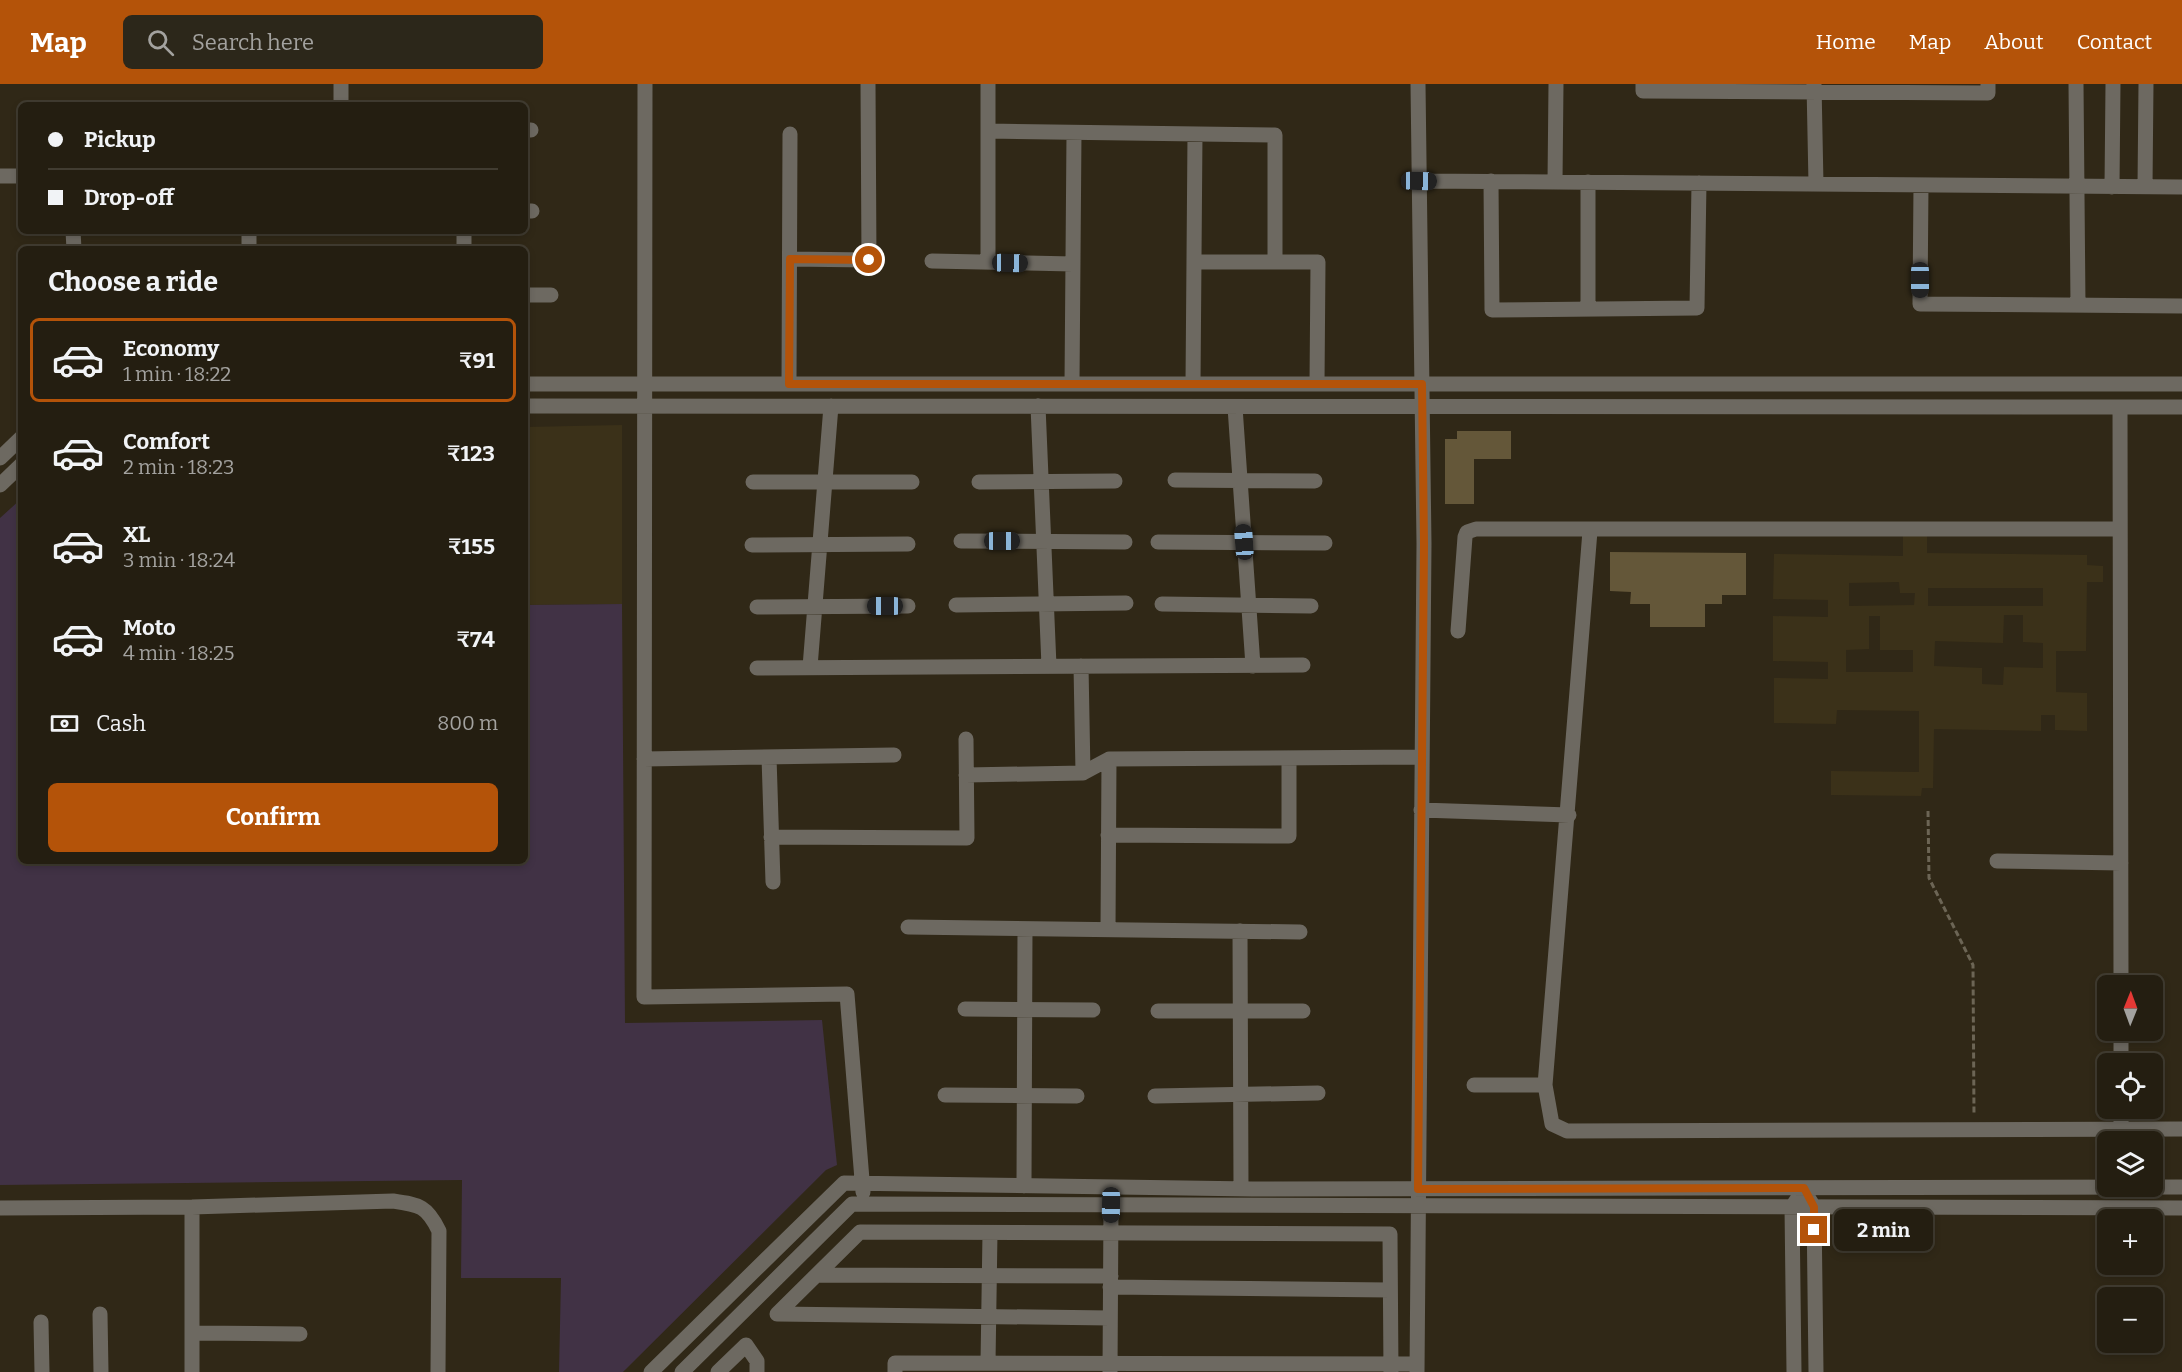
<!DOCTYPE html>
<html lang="en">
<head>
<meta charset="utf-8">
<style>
	body { margin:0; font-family:Bitter,serif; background:#2c271a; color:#f1f3f6; height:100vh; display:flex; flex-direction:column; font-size:22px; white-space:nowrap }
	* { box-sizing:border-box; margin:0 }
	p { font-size:20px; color:#a3a29f }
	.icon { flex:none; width:33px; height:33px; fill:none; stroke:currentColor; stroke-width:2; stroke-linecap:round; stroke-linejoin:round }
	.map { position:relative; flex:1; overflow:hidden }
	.drawer { position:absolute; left:18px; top:162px; width:510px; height:618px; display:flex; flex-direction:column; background:#241e11; border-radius:9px; box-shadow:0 3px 9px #0003,0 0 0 2px #413c31 }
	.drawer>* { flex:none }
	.hud { position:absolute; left:18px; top:18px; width:510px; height:132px; border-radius:9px; box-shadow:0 3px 9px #0003,0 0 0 2px #413c31; display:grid; align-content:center; height:132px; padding:0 30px; background:#241e11 }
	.needle { width:39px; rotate:1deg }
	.fabs { position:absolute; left:2097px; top:891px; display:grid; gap:12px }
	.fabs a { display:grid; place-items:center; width:66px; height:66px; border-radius:9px; background:#241e11; box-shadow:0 3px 9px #0003,0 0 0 2px #413c31; font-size:30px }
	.end { position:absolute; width:27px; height:27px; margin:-14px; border:8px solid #b45309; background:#fff; box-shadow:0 0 0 3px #fff }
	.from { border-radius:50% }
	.bubble { position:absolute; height:42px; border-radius:9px; background:#241e11; box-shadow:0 3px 9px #0003,0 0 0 2px #413c31; font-size:20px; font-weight:700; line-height:42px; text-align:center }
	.car { position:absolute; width:18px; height:36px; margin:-18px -9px; border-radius:8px; box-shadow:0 0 4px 2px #0007; background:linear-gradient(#222 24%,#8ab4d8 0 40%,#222 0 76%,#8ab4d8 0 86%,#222 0) }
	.hud b { display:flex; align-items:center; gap:21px; height:57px; font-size:22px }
	.hud b+b { border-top:2px solid #413c31 }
	.hud i { width:15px; height:15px; background:#f1f3f6 }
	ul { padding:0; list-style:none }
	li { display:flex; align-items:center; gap:18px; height:84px; margin:0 12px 9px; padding:0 18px; border:3px solid transparent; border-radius:9px }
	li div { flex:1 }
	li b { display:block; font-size:22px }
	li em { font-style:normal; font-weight:700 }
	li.selected { border-color:#b45309 }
	li>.icon { width:54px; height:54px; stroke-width:1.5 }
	h2 { padding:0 30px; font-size:27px; line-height:72px }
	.pay { display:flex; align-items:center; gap:15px; height:66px; padding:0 30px; font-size:22px }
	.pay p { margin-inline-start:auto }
	.cta { display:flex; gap:12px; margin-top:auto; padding:12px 30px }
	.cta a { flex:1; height:69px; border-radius:9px; background:#b45309; color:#fff; font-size:24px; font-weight:700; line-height:69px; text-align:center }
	header { display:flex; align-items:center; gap:36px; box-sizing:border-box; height:84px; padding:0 30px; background:#b45309; color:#fff }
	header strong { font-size:28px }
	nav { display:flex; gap:33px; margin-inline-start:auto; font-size:21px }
	.search { width:420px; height:54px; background:#2c271a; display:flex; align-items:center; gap:15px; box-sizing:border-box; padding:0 21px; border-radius:9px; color:#a3a29f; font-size:22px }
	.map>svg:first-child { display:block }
	.built { fill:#3b3119; fill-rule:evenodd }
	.green { fill:#413245 }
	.building { fill:#645739 }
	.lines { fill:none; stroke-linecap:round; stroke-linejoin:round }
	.path { stroke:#6c6555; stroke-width:3; stroke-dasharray:6 3; stroke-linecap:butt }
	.minor { stroke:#6d6961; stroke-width:15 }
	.route { stroke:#b45309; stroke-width:8 }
</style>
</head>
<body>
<header>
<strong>Map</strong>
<div class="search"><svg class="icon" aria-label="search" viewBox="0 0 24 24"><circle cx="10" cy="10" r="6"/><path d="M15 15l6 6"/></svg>Search here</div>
<nav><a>Home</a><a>Map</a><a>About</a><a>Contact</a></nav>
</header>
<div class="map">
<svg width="2182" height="1288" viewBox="0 0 2182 1288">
	<rect width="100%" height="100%" fill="#302817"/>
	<path class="built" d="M622,341V520L525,521V343Z
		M1903,451L1927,452V469L2087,471V481L2103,482V498H2087L2086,567H2056V608L2087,609V647L2055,646V631H2041V647L1934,645L1933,704H1922L1921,712L1831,711V687L1919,688V627L1837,626L1836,640L1774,639V594L1828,595V578L1773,577V532L1828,533V516L1773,515L1774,470L1903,472ZM1899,498L1900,509H1915L1914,521L1849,522V499ZM1928,504H2043V522H1928ZM2004,531H2023V558L2043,559V584L2004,583L2003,601L1982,600V584L1934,582L1935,557L2003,559ZM1869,532H1880V566H1913V588H1846V566L1869,565Z"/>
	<path class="green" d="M21,415V777H525V521L622,520L625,939L822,936L837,1081L826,1086L623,1288H559L561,1194H461L462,1096L0,1101V434Z"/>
	<path class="building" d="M1457,347H1511V375H1474V420H1445V355H1457Z
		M1610,468L1746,469V511H1722V520H1705V543H1650V520H1630L1631,508L1610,507Z"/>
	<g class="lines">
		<path class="path" d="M1928,727L1929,794L1973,881L1974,1031"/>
		<path class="minor" d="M645,0L644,913L847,910L863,1108
			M1643,0V7L1988,9V0
			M1814,0L1816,100
			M2076,0L2078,221
			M341,21V0
			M525,46H531
			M988,47L1275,51V178
			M0,92H21
			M1419,97L2182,103
			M1491,97L1492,226L1697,224L1699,99
			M1555,98L1556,0
			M1588,98V225
			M1921,101L1920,220L2182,222
			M2112,103L2113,0
			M2145,103L2146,0
			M525,127H532
			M73,147L74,165
			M464,147V165
			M249,165V147
			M790,175L869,176L868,0
			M932,177L1073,180
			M988,178V0
			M1194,178H1318L1317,300
			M525,211H551
			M525,300H2182
			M789,300L790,50
			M1072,300L1074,49
			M1193,300L1195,50
			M525,322L2182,323
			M1038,322L1049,582
			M1235,323L1253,582
			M2120,323L2121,902
			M0,374L21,354
			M1175,396L1315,397
			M753,398H912
			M979,398L1115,397
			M0,401L21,381
			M1590,447L1545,1001L1552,1040L1567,1047L2182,1045
			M961,457L1125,458
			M1158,458L1325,459
			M752,461L908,460
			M1162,520L1311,522
			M956,521L1126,519
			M757,523L908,522
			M1458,547L1465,453L1467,448L1476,445H2120
			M1081,582L1083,689
			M810,583L831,322
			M757,584L1303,581
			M769,673L773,798
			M644,675L894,671
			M966,691L1083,689L1109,675L1422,673
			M1421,726L1569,731
			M1108,751L1289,752V674
			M771,753L967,754L966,655
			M1997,777L2121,779
			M908,843L1300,848
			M1108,846L1109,675
			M1240,847L1241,1105
			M965,925L1093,926
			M1158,927H1303
			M2121,946V980
			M1474,1001H1545
			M945,1011L1077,1012
			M1155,1012L1318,1009
			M2121,1024V1046
			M1024,1102L1025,845
			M1809,1115L1814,1123L1816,1288
			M192,1123V1288
			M0,1124L192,1123L393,1117C420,1121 427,1122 439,1147L438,1288
			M817,1191L1111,1192
			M1110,1203L1390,1206
			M100,1230L101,1288
			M777,1230L860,1148L1390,1150L1391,1288
			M777,1230L1110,1234
			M41,1238L42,1288
			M192,1249L300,1250
			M988,1279L990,1149
			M651,1288L844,1099L1252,1105L2182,1103
			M682,1288L852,1120L2182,1124
			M718,1288L746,1261L757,1277V1288
			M895,1288V1279L1417,1280
			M1110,1288L1111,1121
			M1417,1288L1424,460L1418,0
			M1794,1288L1792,1123L1798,1114"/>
	</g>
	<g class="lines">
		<path class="route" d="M869,176L790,175L789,300H1422L1424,460L1418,1105L1804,1104L1814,1123V1146"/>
	</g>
</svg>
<div class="fabs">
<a><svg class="needle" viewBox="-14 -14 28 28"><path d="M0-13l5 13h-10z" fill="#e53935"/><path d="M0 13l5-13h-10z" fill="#a3a29f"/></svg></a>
<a><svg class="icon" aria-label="locate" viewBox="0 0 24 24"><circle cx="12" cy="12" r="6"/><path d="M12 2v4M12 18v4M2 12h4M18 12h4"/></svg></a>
<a><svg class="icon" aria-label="layers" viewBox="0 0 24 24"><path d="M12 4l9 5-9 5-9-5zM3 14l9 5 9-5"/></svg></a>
<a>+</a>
<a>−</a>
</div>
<i class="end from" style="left:869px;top:176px"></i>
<i class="end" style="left:1814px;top:1146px"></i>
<div class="bubble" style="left:1834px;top:1125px;width:99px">2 min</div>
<i class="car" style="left:1419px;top:97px;rotate:91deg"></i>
<i class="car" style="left:1010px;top:179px;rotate:91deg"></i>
<i class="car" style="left:1920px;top:196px;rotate:180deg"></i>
<i class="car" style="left:1002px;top:457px;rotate:90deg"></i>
<i class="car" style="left:1244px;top:458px;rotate:356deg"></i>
<i class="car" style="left:885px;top:522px;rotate:270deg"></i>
<i class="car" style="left:1111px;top:1121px;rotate:181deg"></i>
<div class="hud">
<b><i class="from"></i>Pickup</b>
<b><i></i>Drop-off</b>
</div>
<section class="drawer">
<h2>Choose a ride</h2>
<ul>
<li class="selected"><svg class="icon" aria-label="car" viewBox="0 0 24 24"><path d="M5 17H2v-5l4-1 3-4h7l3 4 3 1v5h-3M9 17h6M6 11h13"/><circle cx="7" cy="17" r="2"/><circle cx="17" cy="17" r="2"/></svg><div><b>Economy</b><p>1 min · 18:22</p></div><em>₹91</em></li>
<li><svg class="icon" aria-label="car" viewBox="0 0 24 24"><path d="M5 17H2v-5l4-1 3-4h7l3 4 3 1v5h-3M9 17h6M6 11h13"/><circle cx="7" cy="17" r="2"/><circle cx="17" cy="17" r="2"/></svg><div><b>Comfort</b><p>2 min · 18:23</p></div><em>₹123</em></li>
<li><svg class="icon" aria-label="car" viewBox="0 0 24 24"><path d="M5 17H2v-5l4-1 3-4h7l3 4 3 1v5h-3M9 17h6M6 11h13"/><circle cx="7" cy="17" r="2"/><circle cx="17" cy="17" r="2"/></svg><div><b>XL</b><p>3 min · 18:24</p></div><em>₹155</em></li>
<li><svg class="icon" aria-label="car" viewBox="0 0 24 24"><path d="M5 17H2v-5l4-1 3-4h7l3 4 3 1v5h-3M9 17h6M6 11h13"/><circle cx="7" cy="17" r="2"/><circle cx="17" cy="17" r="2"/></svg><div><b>Moto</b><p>4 min · 18:25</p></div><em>₹74</em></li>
</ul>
<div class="pay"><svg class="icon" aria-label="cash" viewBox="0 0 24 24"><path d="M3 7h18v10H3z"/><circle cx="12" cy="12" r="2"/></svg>Cash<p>800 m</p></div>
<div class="cta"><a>Confirm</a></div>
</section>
</div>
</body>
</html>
